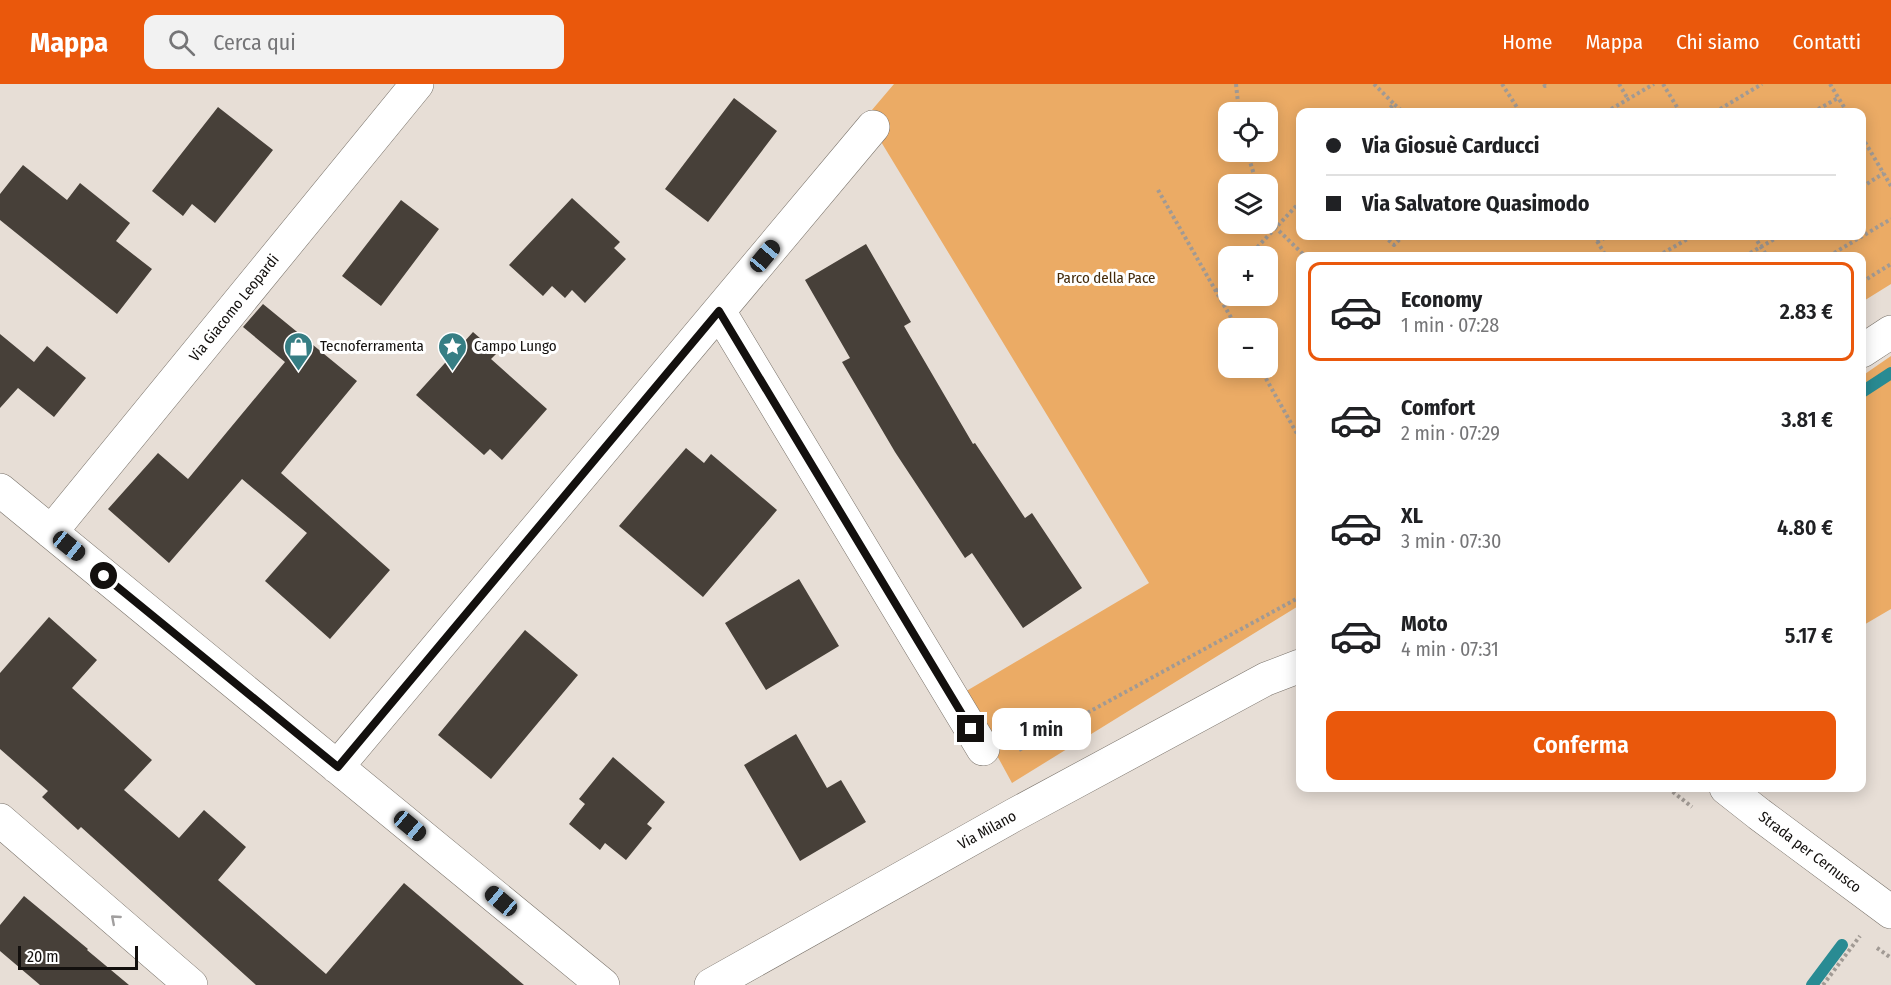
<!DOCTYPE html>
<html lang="it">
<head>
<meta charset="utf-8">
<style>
	body { margin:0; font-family:"Fira Sans Condensed",sans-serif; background:#f2f2f2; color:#202124; height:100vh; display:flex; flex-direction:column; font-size:22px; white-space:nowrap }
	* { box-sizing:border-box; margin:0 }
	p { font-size:20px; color:#757577 }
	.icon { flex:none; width:33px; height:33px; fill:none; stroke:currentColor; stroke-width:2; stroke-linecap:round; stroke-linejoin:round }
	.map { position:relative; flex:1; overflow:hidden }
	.drawer { position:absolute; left:1296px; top:168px; width:570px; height:540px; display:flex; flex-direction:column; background:#fff; border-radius:12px; box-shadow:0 3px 15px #0003 }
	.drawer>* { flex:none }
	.guide { position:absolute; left:1296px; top:24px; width:570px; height:132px; border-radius:12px; box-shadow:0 3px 15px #0003; display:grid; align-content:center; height:132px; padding:0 30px; background:#fff }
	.buttons { position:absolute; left:1218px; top:18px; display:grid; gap:12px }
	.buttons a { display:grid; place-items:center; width:60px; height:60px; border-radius:12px; background:#fff; box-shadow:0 3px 15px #0003; font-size:30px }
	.scale { position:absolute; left:18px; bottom:15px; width:120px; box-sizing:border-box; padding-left:6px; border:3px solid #13100e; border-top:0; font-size:16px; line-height:21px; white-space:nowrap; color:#13100e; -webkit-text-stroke:4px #fff; paint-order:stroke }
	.end { position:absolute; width:27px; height:27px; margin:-14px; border:8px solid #13100e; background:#fff; box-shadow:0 0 0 3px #fff }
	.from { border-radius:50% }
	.bubble { position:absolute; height:42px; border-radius:12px; background:#fff; box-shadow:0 3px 15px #0003; font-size:20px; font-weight:600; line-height:42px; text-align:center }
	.car { position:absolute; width:18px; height:36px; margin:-18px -9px; border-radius:8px; box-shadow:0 0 4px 2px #0007; background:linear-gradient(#222 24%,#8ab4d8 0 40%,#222 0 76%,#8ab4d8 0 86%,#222 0) }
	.guide b { display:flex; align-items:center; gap:21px; height:57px; font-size:22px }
	.guide b+b { border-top:2px solid #e0e0e0 }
	.guide i { width:15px; height:15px; background:#202124 }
	ul { padding:10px 0 0; list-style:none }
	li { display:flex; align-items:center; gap:18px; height:99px; margin:0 12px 9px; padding:0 18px; border:3px solid transparent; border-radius:12px }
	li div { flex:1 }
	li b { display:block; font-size:22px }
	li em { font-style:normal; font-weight:600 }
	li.selected { border-color:#ea580c }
	li>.icon { width:54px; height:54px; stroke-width:1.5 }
	.button { display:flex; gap:12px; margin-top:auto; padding:12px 30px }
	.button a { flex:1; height:69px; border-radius:12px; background:#ea580c; color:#fff; font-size:24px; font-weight:600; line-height:69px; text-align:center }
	header { display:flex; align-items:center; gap:36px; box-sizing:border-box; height:84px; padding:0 30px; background:#ea580c; color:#fff }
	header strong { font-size:28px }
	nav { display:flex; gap:33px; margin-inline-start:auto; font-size:21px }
	.search { width:420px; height:54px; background:#f2f2f2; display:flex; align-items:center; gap:15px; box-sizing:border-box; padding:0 21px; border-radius:12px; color:#757577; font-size:22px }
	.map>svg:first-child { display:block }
	.green { fill:#ebab65; fill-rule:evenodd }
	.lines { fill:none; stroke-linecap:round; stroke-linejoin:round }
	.stream { stroke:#298b93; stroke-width:12 }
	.building { fill:#474039 }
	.minor-casing { stroke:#79726a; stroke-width:34 }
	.tertiary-casing { stroke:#79726a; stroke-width:34 }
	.path { stroke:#a19a94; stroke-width:4; stroke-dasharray:3 3; stroke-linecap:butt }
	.minor { stroke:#fff; stroke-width:33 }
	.tertiary { stroke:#fff; stroke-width:33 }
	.oneway { stroke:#a19f9f }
	.route { stroke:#13100e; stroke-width:8 }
	.labels { text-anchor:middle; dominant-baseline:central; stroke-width:6; stroke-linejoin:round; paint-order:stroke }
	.park-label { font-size:15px; fill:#432a0a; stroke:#fff }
	.street-label { font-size:15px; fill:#13100e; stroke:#fff }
	.poi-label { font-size:15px; fill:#13100e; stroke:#fff; text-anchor:start }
</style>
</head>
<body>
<header>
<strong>Mappa</strong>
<div class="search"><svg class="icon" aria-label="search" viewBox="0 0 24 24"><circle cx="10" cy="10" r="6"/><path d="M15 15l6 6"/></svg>Cerca qui</div>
<nav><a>Home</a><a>Mappa</a><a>Chi siamo</a><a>Contatti</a></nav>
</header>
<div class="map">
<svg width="1891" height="901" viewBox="0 0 1891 901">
	<rect width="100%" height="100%" fill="#e7ded6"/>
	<path class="green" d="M894,0H1891V200L1862,218V172H1300V521L1012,699L963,609L1149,499L866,33ZM1228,28H1268V68H1228ZM1300,28H1862V152H1300ZM1228,100H1268V140H1228ZM1228,172H1268V212H1228ZM1228,244H1268V284H1228Z
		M1891,272V525L1862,542V292Z"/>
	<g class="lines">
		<path class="stream" d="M1862,308L1891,289
			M1812,901L1842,861"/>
	</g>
	<path class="building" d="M734,14L777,47L708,138L665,105Z
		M218,23L273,66L215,139L192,120L183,132L152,107Z
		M23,81L67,116L80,99L130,139L116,157L152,185L117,230L0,136V110Z
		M572,114L620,158L614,164L626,175L585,219L572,206L565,214L552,202L543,212L509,181Z
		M401,116L439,145L381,222L342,192Z
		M866,160L911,238L904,242L973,360L975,359L1025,434L1032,429L1082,504L1023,544L972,469L965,474L895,368L842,278L850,274L805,196Z
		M263,220L357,297L281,389L390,486L330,555L265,497L307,449L242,395L169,479L108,425L158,369L188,395L285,278L243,243Z
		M473,248L497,269L491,275L547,325L502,376L490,365L484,371L416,311Z
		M0,250L34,278L47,262L86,294L54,333L18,304L0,324Z
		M686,364L704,379L711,370L777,426L703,513L619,442Z
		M799,495L839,562L766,606L725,539Z
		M49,533L97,576L72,604L152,676L124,706L179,754L204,726L246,763L218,796L326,890L404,799L524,901H256L81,743L78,746L42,713L48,707L0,665V589Z
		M525,546L578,591L491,695L438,651Z
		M796,650L827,704L841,696L866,738L800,777L744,681Z
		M613,673L665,718L647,740L652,744L626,776L605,759L600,766L569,740L585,720L579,715Z
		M24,812L88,865L87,866L129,901H40L0,867V841Z"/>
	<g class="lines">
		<defs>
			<path id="minor" d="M719,227L983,665
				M0,406L603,901
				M51,448L417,0
				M337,683L873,43
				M0,736L191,901"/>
			<path id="tertiary" d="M1862,267L1891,248
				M1726,704L1759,730L1891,828
				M711,901L1014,731L1266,595L1300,582"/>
		</defs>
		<use href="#minor" class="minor-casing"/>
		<use href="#tertiary" class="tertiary-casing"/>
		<path class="path" d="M1236,0L1239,28
			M1374,0L1394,20
			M1502,0L1520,28
			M1544,0L1545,2L1548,0
			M1619,0L1628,15
			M1663,0L1680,28
			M1830,0L1847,28
			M1386,28L1394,20L1403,28
			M1606,28L1654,0
			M1715,28L1762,0
			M1813,28L1838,14
			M1862,53L1891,102
			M1247,68L1257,100
			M1862,103L1884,89
			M1158,106L1237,244
			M1268,126L1276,144L1305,172
			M1384,152L1394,161L1403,152
			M1594,152L1606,172
			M1754,152L1767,172
			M1597,158L1608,152
			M1249,172L1300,118
			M1658,172L1693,152
			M1745,172L1780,152
			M1829,172L1891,135
			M1862,198L1891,180
			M1216,207L1228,194
			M1260,284L1300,355
			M1019,666L1300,513
			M1668,704L1692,723
			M1877,864L1891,874
			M1823,901L1860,852"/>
		<use href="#minor" class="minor"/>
		<use href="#tertiary" class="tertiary"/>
	</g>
	<defs><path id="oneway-chevron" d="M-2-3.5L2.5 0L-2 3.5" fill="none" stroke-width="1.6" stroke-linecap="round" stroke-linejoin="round" transform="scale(1.5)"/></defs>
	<use class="oneway" href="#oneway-chevron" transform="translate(115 835) rotate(-139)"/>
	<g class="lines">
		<path class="route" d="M104,492L338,683L719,227L971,645"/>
	</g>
	<defs>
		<symbol id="shop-pin" viewBox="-11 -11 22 30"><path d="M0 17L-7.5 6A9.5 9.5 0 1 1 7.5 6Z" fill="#367e84" stroke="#fff"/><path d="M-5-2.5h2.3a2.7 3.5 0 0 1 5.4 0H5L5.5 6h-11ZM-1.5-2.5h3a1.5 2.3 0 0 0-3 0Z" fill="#fff"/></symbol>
		<symbol id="sight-pin" viewBox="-11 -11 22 30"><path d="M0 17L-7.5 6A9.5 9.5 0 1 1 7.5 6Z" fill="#367e84" stroke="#fff"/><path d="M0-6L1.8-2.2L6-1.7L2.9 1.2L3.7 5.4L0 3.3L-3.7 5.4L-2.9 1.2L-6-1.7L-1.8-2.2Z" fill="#fff"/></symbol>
	</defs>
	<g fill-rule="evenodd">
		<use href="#shop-pin" x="282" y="246" width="33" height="45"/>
		<use href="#sight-pin" x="436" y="246" width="33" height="45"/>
	</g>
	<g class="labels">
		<g class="park-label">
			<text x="1106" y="194">Parco della Pace</text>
		</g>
		<g class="street-label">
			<text transform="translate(234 224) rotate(-51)">Via Giacomo Leopardi</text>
			<text transform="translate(987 746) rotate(-29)">Via Milano</text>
			<text transform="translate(1810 768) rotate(37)">Strada per Cernusco</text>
		</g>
		<g class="poi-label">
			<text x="320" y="262">Tecnoferramenta</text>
			<text x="474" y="262">Campo Lungo</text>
		</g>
	</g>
</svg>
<div class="buttons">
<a><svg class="icon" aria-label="locate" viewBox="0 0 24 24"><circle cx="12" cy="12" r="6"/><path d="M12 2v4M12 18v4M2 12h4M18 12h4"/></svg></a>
<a><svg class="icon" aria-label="layers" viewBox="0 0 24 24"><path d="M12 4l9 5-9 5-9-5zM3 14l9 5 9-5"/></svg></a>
<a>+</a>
<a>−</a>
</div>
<div class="scale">20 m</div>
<i class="end from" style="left:104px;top:492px"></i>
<i class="end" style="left:971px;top:645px"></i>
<div class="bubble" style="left:992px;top:624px;width:99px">1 min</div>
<i class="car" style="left:765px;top:172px;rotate:40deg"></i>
<i class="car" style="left:69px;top:462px;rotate:129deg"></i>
<i class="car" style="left:410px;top:742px;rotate:130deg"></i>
<i class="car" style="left:501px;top:817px;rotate:310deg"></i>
<div class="guide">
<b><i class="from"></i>Via Giosuè Carducci</b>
<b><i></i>Via Salvatore Quasimodo</b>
</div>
<section class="drawer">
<ul>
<li class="selected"><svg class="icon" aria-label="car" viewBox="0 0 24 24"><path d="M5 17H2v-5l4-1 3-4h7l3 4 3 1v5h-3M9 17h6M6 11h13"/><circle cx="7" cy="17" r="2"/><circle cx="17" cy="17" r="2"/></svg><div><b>Economy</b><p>1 min · 07:28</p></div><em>2.83 €</em></li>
<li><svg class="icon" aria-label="car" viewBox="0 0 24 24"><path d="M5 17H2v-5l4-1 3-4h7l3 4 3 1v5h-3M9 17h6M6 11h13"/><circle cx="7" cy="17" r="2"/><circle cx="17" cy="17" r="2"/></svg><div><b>Comfort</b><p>2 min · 07:29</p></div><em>3.81 €</em></li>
<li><svg class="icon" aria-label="car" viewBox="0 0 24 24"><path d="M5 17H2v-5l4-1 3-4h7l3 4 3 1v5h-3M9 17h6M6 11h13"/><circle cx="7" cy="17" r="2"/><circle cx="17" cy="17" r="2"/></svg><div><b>XL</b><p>3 min · 07:30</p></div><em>4.80 €</em></li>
<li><svg class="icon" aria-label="car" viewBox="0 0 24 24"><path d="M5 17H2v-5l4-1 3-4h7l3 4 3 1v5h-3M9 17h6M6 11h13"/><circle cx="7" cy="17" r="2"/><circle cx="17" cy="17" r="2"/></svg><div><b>Moto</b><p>4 min · 07:31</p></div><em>5.17 €</em></li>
</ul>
<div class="button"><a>Conferma</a></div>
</section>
</div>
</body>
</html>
